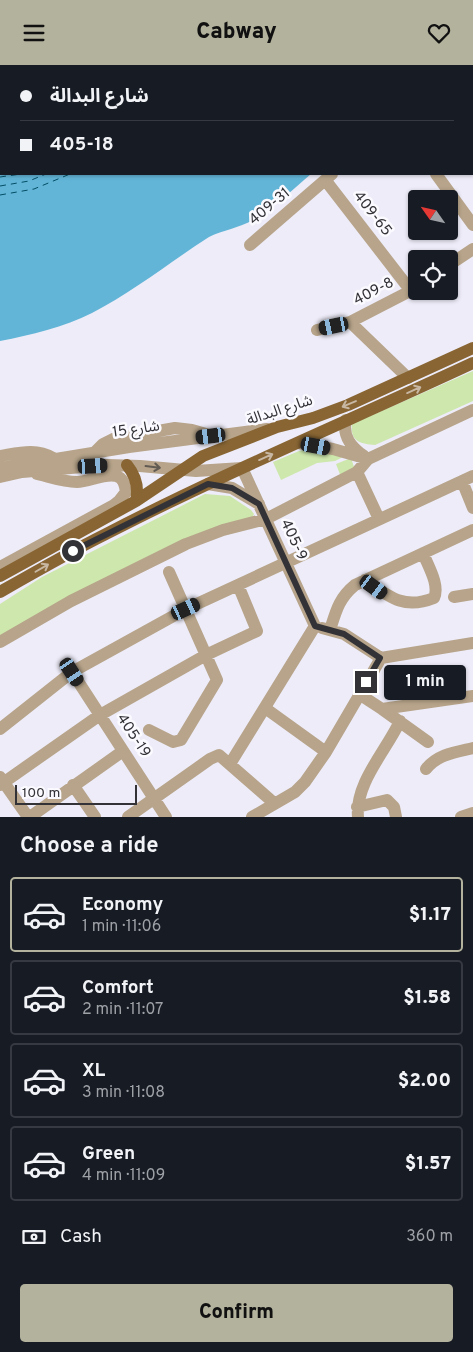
<!DOCTYPE html>
<html lang="en">
<head>
<meta charset="utf-8">
<style>
	body { margin:0; font-family:Overpass,"Noto Sans Arabic",sans-serif; background:#20242c; color:#f1f3f6; height:100vh; display:flex; flex-direction:column; font-size:19px; white-space:nowrap }
	* { box-sizing:border-box; margin:0 }
	p { font-size:16px; color:#9ea1a6 }
	.icon { flex:none; width:28px; height:28px; fill:none; stroke:currentColor; stroke-width:2; stroke-linecap:round; stroke-linejoin:round }
	.map { position:relative; height:752px; overflow:hidden }
	.panel { display:flex; flex-direction:column; background:#171b24; flex:1 }
	.panel>* { flex:none }
	.top-card { position:absolute; left:0px; top:0px; width:474px; height:110px; box-shadow:0 1px 4px #0004; display:grid; align-content:center; height:110px; padding:0 20px; background:#171b24 }
	.needle { width:32px; rotate:304deg }
	.fabs { position:absolute; left:408px; top:125px; display:grid; gap:10px }
	.fabs a { display:grid; place-items:center; width:50px; height:50px; border-radius:5px; background:#171b24; box-shadow:0 1px 4px #0004; font-size:25px }
	.scale { position:absolute; left:15px; bottom:12px; width:122px; box-sizing:border-box; padding-left:5px; border:2px solid #333337; border-top:0; font-size:14px; line-height:18px; white-space:nowrap; color:#333337; -webkit-text-stroke:4px #fbfaff; paint-order:stroke }
	.end { position:absolute; width:22px; height:22px; margin:-11px; border:6px solid #333337; background:#fff; box-shadow:0 0 0 2px #fff }
	.from { border-radius:50% }
	.bubble { position:absolute; height:35px; border-radius:5px; background:#171b24; box-shadow:0 1px 4px #0004; font-size:16px; font-weight:800; line-height:35px; text-align:center }
	.car { position:absolute; width:15px; height:30px; margin:-15px -8px; border-radius:6px; box-shadow:0 0 4px 1px #0007; background:linear-gradient(#222 24%,#8ab4d8 0 40%,#222 0 76%,#8ab4d8 0 86%,#222 0) }
	.top-card b { display:flex; align-items:center; gap:18px; height:48px; font-size:19px }
	.top-card b+b { border-top:1px solid #363941 }
	.top-card i { width:12px; height:12px; background:#f1f3f6 }
	ul { padding:0; list-style:none }
	li { display:flex; align-items:center; gap:15px; height:75px; margin:0 10px 8px; padding:0 10px; border:2px solid #363941; border-radius:5px }
	li div { flex:1 }
	li b { display:block; font-size:19px }
	li em { font-style:normal; font-weight:800 }
	li.active { border-color:#b3b29c }
	li>.icon { width:45px; height:45px; stroke-width:1.5 }
	h2 { padding:0 20px; font-size:22px; line-height:60px }
	.pay { display:flex; align-items:center; gap:12px; height:55px; padding:0 20px; font-size:19px }
	.pay p { margin-inline-start:auto }
	.button { display:flex; gap:10px; margin-top:auto; padding:10px 20px }
	.button a { flex:1; height:58px; border-radius:5px; background:#b3b29c; color:#111; font-size:20px; font-weight:800; line-height:58px; text-align:center }
	header { display:flex; justify-content:space-between; align-items:center; height:65px; padding:0 20px; background:#b3b29c; color:#111; font-size:22px; font-weight:800 }
	.map>svg:first-child { display:block }
	.green { fill:#cee7ac }
	.water { fill:#62b5d7 }
	.lines { fill:none; stroke-linecap:round; stroke-linejoin:round }
	.ferry { stroke:#034d65; stroke-width:1; stroke-dasharray:6 5; stroke-linecap:butt }
	.minor { stroke:#b7a48a; stroke-width:12 }
	.major { stroke:#886533; stroke-width:12 }
	.oneway { stroke:#c7b7a3 }
	.oneway2 { stroke:#615b54 }
	.route { stroke:#333337; stroke-width:6 }
	.labels { text-anchor:middle; dominant-baseline:central; stroke-width:5; stroke-linejoin:round; paint-order:stroke }
	.street-label { font-size:15px; fill:#333337; stroke:#fbfaff }
</style>
</head>
<body>
<header><svg class="icon" aria-label="menu" viewBox="0 0 24 24"><path d="M4 6h16M4 12h16M4 18h16"/></svg>Cabway<svg class="icon" aria-label="heart" viewBox="0 0 24 24"><path d="M12 20l-8-8c-3-5 5-10 8-4 3-6 11-1 8 4z"/></svg></header>
<div class="map">
<svg width="473" height="752" viewBox="0 0 473 752">
	<rect width="100%" height="100%" fill="#edecf8"/>
	<path class="green" d="M473,306V336L375,380C360,379 350,376 352,359Z
		M311,383L343,392L335,396L317,398L281,415L273,397L299,386Z
		M351,393L354,402L341,412L336,399Z
		M205,429L230,431L251,445L254,449L252,453L0,572V539L42,512Z"/>
	<path class="water" d="M0,0H401L1,1V109H311C293,124 274,143 253,155C239,163 223,165 209,172C170,197 133,227 92,248C64,262 31,270 0,276Z"/>
	<g class="lines">
		<path class="ferry" d="M177,1L178,0
			M192,1L194,0
			M207,1L209,0
			M223,1L225,0
			M238,1L240,0
			M0,95L1,94
			M0,103H1
			M0,112L21,109
			M0,121L29,116L46,109
			M0,130L34,124L70,109"/>
		<path class="minor" d="M470,0L471,1
			M421,1L422,0
			M436,109L473,160
			M326,116L411,226
			M250,180L332,109
			M449,200L473,184
			M350,257L408,313
			M317,265L350,257L416,223
			M346,355C342,371 351,382 364,391
			M299,378L333,384L368,394
			M95,387L103,379L113,374L175,363L192,365L206,369
			M0,391C19,388 36,383 53,393
			M0,403L129,382L267,364
			M357,407L379,454
			M0,412L22,407L107,400L140,401L196,406L242,403L315,561
			M462,416L473,443
			M208,419L232,423L259,439
			M0,502L114,440L119,436L126,427C125,421 124,413 116,411C104,408 89,417 77,417C63,417 50,412 37,409
			M365,515C389,532 404,545 434,533C440,520 428,501 423,488
			M454,532L473,529
			M322,563L344,569L381,593L473,578
			M330,565C336,546 339,533 355,520L473,465
			M0,577L71,536L186,479L223,465L266,454L357,407L368,394L473,345
			M72,607L166,752
			M359,629L382,644L428,677
			M265,643L326,687
			M382,644L473,631
			M0,664L72,607L186,544L473,411
			M149,665L173,677L181,675L217,615L169,507
			M230,699L315,561
			M426,704C438,689 456,687 473,683
			M0,712L28,752
			M0,720L100,650L206,590L257,566L238,520
			M73,720L95,752
			M357,742L387,735L394,742L396,752
			M30,752L123,686
			M128,752L210,694L219,690L274,738
			M252,752L295,727L305,717L326,687L381,593
			M358,752C355,718 386,686 400,656
			M461,752L473,748"/>
		<path class="major" d="M127,400C136,411 139,422 136,436
			M0,511L136,436L203,391L277,362L313,353L348,340L473,283
			M0,527C35,507 70,487 106,469C226,407 351,355 473,298"/>
	</g>
	<defs><path id="oneway-shaft" d="M-6 0H5M1.5-3L5.5 0L1.5 3" fill="none" stroke-width="1.6" stroke-linecap="round" stroke-linejoin="round" transform="scale(1.25)"/></defs>
	<g class="oneway">
		<use href="#oneway-shaft" transform="translate(414 325) rotate(-24)"/>
		<use href="#oneway-shaft" transform="translate(349 339) rotate(157)"/>
		<use href="#oneway-shaft" transform="translate(266 392) rotate(-24)"/>
		<use href="#oneway-shaft" transform="translate(42 503) rotate(-30)"/>
	</g>
	<use class="oneway2" href="#oneway-shaft" transform="translate(153 402) rotate(7)"/>
	<g class="lines">
		<path class="route" d="M73,486L208,419L232,423L259,439L315,561L344,569L380,593L366,617"/>
	</g>
	<g class="labels">
		<g class="street-label">
			<text transform="translate(270 142) rotate(-40)">409-31</text>
			<text transform="translate(372 149) rotate(52)">409-65</text>
			<text transform="translate(374 227) rotate(-27)">409-8</text>
			<text transform="translate(280 346) rotate(-18)">شارع البدالة</text>
			<text transform="translate(136 365) rotate(-8)">شارع 15</text>
			<text transform="translate(293 475) rotate(65)">405-9</text>
			<text transform="translate(133 671) rotate(57)">405-19</text>
		</g>
	</g>
</svg>
<div class="fabs">
<a><svg class="needle" viewBox="-14 -14 28 28"><path d="M0-13l5 13h-10z" fill="#e53935"/><path d="M0 13l5-13h-10z" fill="#9ea1a6"/></svg></a>
<a><svg class="icon" aria-label="locate" viewBox="0 0 24 24"><circle cx="12" cy="12" r="6"/><path d="M12 2v4M12 18v4M2 12h4M18 12h4"/></svg></a>
</div>
<div class="scale">100 m</div>
<i class="end from" style="left:73px;top:486px"></i>
<i class="end" style="left:366px;top:617px"></i>
<div class="bubble" style="left:384px;top:600px;width:82px">1 min</div>
<i class="car" style="left:334px;top:261px;rotate:258deg"></i>
<i class="car" style="left:211px;top:371px;rotate:263deg"></i>
<i class="car" style="left:316px;top:381px;rotate:101deg"></i>
<i class="car" style="left:93px;top:401px;rotate:87deg"></i>
<i class="car" style="left:374px;top:522px;rotate:126deg"></i>
<i class="car" style="left:186px;top:544px;rotate:65deg"></i>
<i class="car" style="left:72px;top:607px;rotate:147deg"></i>
<div class="top-card">
<b><i class="from"></i>شارع البدالة</b>
<b><i></i>405-18</b>
</div>
</div>
<section class="panel">
<h2>Choose a ride</h2>
<ul>
<li class="active"><svg class="icon" aria-label="car" viewBox="0 0 24 24"><path d="M5 17H2v-5l4-1 3-4h7l3 4 3 1v5h-3M9 17h6M6 11h13"/><circle cx="7" cy="17" r="2"/><circle cx="17" cy="17" r="2"/></svg><div><b>Economy</b><p>1 min · 11:06</p></div><em>$1.17</em></li>
<li><svg class="icon" aria-label="car" viewBox="0 0 24 24"><path d="M5 17H2v-5l4-1 3-4h7l3 4 3 1v5h-3M9 17h6M6 11h13"/><circle cx="7" cy="17" r="2"/><circle cx="17" cy="17" r="2"/></svg><div><b>Comfort</b><p>2 min · 11:07</p></div><em>$1.58</em></li>
<li><svg class="icon" aria-label="car" viewBox="0 0 24 24"><path d="M5 17H2v-5l4-1 3-4h7l3 4 3 1v5h-3M9 17h6M6 11h13"/><circle cx="7" cy="17" r="2"/><circle cx="17" cy="17" r="2"/></svg><div><b>XL</b><p>3 min · 11:08</p></div><em>$2.00</em></li>
<li><svg class="icon" aria-label="car" viewBox="0 0 24 24"><path d="M5 17H2v-5l4-1 3-4h7l3 4 3 1v5h-3M9 17h6M6 11h13"/><circle cx="7" cy="17" r="2"/><circle cx="17" cy="17" r="2"/></svg><div><b>Green</b><p>4 min · 11:09</p></div><em>$1.57</em></li>
</ul>
<div class="pay"><svg class="icon" aria-label="cash" viewBox="0 0 24 24"><path d="M3 7h18v10H3z"/><circle cx="12" cy="12" r="2"/></svg>Cash<p>360 m</p></div>
<div class="button"><a>Confirm</a></div>
</section>
</body>
</html>
